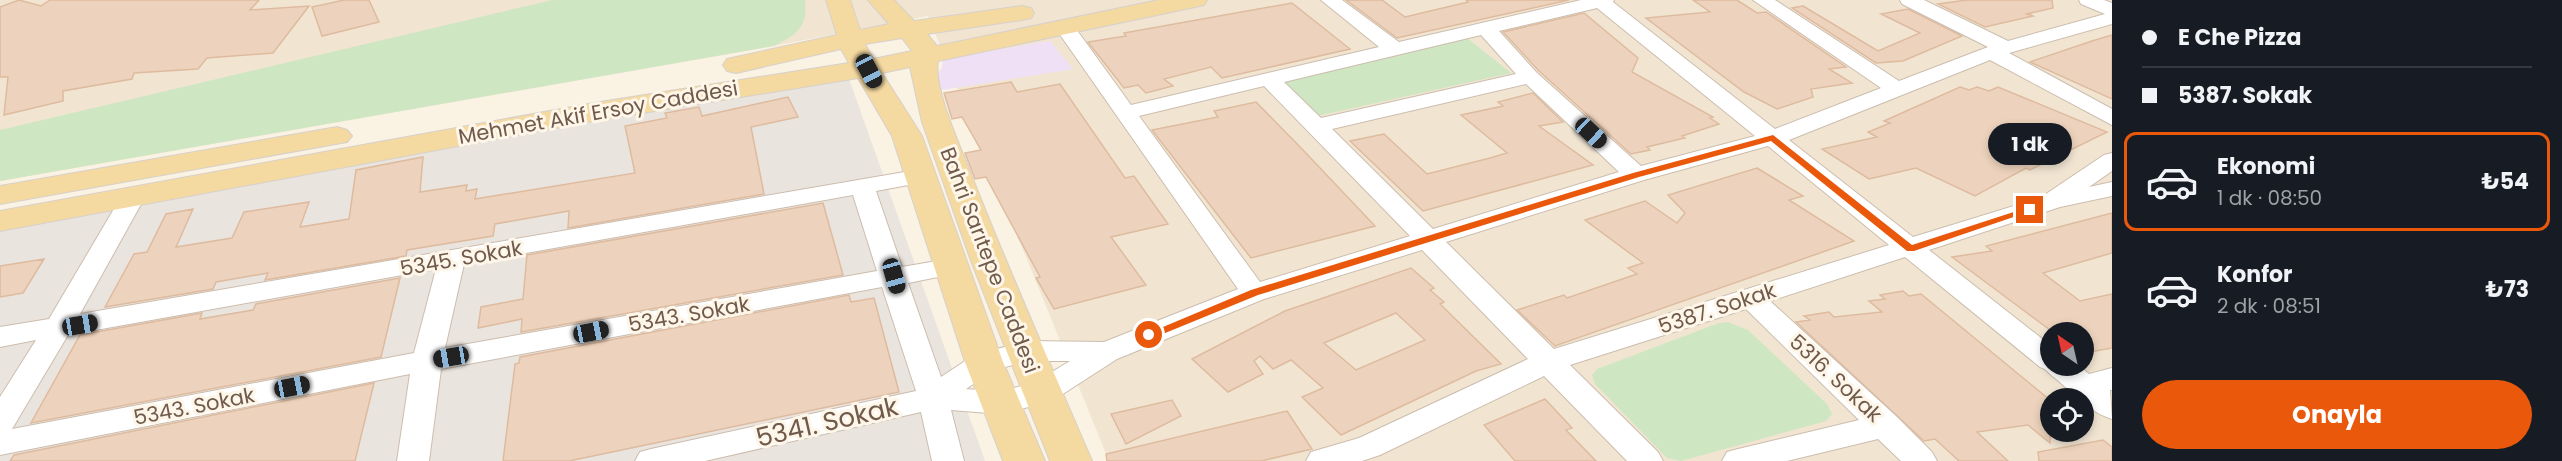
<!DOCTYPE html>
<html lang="tr">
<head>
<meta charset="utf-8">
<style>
	body { margin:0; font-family:Poppins,sans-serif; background:#242831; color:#f1f3f6; height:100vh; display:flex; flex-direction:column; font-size:22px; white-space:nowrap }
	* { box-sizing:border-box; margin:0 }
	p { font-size:20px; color:#9ea1a6 }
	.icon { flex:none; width:33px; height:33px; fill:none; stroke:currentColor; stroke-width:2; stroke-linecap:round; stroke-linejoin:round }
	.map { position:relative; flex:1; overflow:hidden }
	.panel { display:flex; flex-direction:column; background:#171b24; width:450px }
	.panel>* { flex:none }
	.guide { display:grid; align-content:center; height:132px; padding:0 30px; background:#171b24 }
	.needle { width:39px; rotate:326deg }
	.controls { position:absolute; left:2040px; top:322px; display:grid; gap:12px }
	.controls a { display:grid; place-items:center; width:54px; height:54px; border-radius:50%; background:#171b24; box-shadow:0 3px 9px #0003; font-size:30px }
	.end { position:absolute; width:27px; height:27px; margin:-14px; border:8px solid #ea580c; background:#fff; box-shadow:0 0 0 3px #fff }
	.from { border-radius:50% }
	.bubble { position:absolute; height:42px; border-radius:21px; background:#171b24; box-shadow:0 3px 9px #0003; font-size:20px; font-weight:700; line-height:42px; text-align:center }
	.car { position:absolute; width:18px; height:36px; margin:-18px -9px; border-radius:8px; box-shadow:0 0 4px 2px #0007; background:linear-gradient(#222 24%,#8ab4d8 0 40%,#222 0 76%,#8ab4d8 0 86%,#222 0) }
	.guide b { display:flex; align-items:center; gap:21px; height:57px; font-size:22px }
	.guide b+b { border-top:2px solid #363941 }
	.guide i { width:15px; height:15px; background:#f1f3f6 }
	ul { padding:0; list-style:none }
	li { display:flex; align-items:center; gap:18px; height:99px; margin:0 12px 9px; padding:0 18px; border:3px solid transparent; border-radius:12px }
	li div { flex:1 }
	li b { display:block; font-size:22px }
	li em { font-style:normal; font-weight:700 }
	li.active { border-color:#ea580c }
	li>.icon { width:54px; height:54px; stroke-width:1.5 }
	.cta { display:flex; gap:12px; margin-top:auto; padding:12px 30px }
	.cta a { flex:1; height:69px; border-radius:36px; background:#ea580c; color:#fff; font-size:24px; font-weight:700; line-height:69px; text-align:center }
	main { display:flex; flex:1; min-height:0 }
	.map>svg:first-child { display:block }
	.residential { fill:#f1e5d2; fill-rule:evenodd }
	.industrial { fill:#eae4de }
	.education { fill:#efe0f6 }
	.green { fill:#cfe6c3 }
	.building { fill:#edd3bd; stroke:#debb9f; stroke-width:1.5; fill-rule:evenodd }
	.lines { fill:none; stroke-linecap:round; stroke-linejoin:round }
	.minor-casing { stroke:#ccbdae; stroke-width:2 }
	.major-casing { stroke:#d7d1cd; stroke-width:2 }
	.minor { fill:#fff; fill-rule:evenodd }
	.major { fill:#f4d9a0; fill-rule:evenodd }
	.route { fill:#ea580c }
	.labels { text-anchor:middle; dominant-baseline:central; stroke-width:6; stroke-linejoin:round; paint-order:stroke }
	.street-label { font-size:21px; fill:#705a4b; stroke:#fdf6e9 }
	.near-street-label { font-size:26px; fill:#705a4b; stroke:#fdf6e9 }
</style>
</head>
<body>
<main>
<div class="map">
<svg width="2112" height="461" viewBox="0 0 2112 461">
	<rect width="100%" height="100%" fill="#faf2e3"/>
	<path class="residential" d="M0,0H2112V461H1109L928,16L774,46L0,181ZM2050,333H2084V366H2050ZM2050,399H2084V432H2050Z"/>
	<path class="industrial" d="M848,76L985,461H0V230Z"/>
	<path class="education" d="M1050,41L1073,69L936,91L937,74L942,68L943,59Z"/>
	<path class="green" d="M552,0H805C808,27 797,35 774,46L0,181V130Z
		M1466,37L1511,73L1313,117L1275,82Z
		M1728,322L1748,330L1827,404L1832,414L1826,421L1681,461L1667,458L1595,384L1592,375L1597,369L1719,323Z"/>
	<path class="building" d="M19,0L41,6L50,0H259L250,10L309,6L273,53L207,58L198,69L134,73L132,79L63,91V101L4,115L8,77H0V7Z
		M344,0H369L379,22L322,36L312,7Z
		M1346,0H1382L1405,17L1468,2L1466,0H1569L1397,38Z
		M1693,0H1737L1757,13L1766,12L1846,67L1829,69L1852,83L1811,89L1813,97L1777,109L1744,92L1646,18L1710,12Z
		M1967,0H2052L2053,8L2027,14L2033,16L1985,27L1938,4Z
		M1292,3L1350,49L1222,78L1211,67L1164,79L1173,86L1146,93L1138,85L1124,88L1088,42L1126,36L1124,33Z
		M1803,6L1878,51L1920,33L1881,14L1908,9L1962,36L1903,61L1876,63L1792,8Z
		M1584,13L1638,58L1632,72L1713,117L1710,118L1719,124L1682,136L1685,138L1647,147L1650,150L1631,154L1539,71L1503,32Z
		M2112,35V99L2030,62L2092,41Z
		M1011,82L1017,92L1060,84L1125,178L1134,176L1168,224L1111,237L1146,285L1054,309L1036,278L1040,277L986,177L975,179L965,153L981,150L962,117L952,119L944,93Z
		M1960,87L1969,90L1977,87L1989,91L1998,87L2107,132L2030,170L2026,168L1975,196L1916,168L1869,179L1822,149L1877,137L1868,132L1890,123L1884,121Z
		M1533,93L1563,122L1539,126L1593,165L1423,211L1350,141L1384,134L1427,174L1490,158L1507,153L1461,115L1503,106L1498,102Z
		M788,97L798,117L751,127L764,194L568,228L569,211L495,224L493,236L407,250L406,256L265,280L268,273L216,282L213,289L105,307L134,254L147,252L166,214L193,209L176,247L232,238L244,212L309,202L300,227L349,219L356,170L423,157L420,192L467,185L466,191L477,189L475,199L635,173L625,126L667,118L665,113L699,107L702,116Z
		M1256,102L1303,150L1375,226L1251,258L1152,130L1218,117L1214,111Z
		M1757,168L1803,196L1789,200L1854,241L1555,346L1517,310L1564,295L1567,298L1637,274L1628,268L1643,263L1585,220L1645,201L1677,223L1685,213L1668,195Z
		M823,203L843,275L521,332L522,319L478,328L481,307L523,299L527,255Z
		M2112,213V253L2043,273L2080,301L2112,294V348L2084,353V333H2054L1952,257L1992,251L1986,246Z
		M44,259L23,293L0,297V266Z
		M1411,268L1434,288L1430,290L1444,302L1440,304L1501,364L1476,371L1341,435L1302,397L1323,388L1291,360L1273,369L1260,356L1254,361L1263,374L1228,392L1192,359L1285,311ZM1396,313L1425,340L1356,370L1324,343Z
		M400,278L381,357L31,423L80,335L202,313L200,319L253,310L256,304Z
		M1903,291L1909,296L1921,294L2050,400V443L2028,425L1977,432L2008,461H1959L1935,439L1924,441L1796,322L1810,320L1804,316L1829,312L1834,317L1882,312L1869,301L1885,299L1880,295Z
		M849,295L851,302L874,298L899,392L569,461H503L515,364L519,363L520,357Z
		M374,383L355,461H10L14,455Z
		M1545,399L1572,428L1566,430L1596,461H1515L1484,425Z
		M1172,400L1181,416L1126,444L1111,414Z
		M1287,411L1312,449L1261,461H1107L1106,454Z
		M2103,440L2112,447V461H2039L2038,452Z"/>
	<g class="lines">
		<defs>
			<path id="minor" d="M1321,0H1342L1399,42L1581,0H1614L1613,2L1775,129L1881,88L1753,0H1775L1899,81L1988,47L1902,4L1900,0H1924L2008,41L2105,14L2081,4L2079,0H2104L2112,3V24L2009,53L2112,109V125L1990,60L1789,140L1913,237L2040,198L2104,155L2112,153V171L2089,187L2112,182V196L2060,207L1929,250L2050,345V366H2079L2089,374L2112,368V390H2110L2112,419C2089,412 2073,393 2055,378C2049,374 2047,369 2040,367L1905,257L1770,301L1897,417L1932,452L1937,461H1901L1878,439L1787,461H1722L1727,452L1738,449L1859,420L1746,309L1570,365L1658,452L1663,461H1627L1544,376L1380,455L1362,461H1306L1311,452L1359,438L1528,359L1422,250L1264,299L1117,359L1052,401L1001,414L951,410L964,461H932L921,412L705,461H635L640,452L651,449L916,391L882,287L441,369L429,461H397L410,374L0,455V397L36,340L0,347V327L49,319L121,197L124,192L133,190L142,192L145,197L80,314L922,169L930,171L934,176L930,181L876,191L902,267L954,258L963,260L967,266L963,272L908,283L941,377L974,355L1027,341L1104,342L1238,289L1054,26L1064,20L1071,22L1131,105L1379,47ZM1597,8L1755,136L1641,166L1537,73L1499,31ZM1481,35L1516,74L1321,118L1284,82ZM1526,84L1619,172L1433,229L1332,129ZM1264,86L1410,236L1260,282L1139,116ZM1768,146L1889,245L1554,349L1446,242L1644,180ZM853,195L877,271L445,348L464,264ZM436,269L414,353L12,429L68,335ZM1027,361H1070C1028,387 1015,393 966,389L994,370Z"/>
			<path id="major" d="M826,0H850L860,30L889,24L868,0H894L914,21L1022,6L1031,8L1034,13L1031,18L1022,20L927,34L937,46L1159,0H1207L1204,5L1195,7L938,61C933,88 961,148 971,174C1009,271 1051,366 1092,461H1050L971,261L922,122L910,67L882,73L922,136L1003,362L1045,461H1003L965,362L892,136L858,78L594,121L0,231V211L594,103L849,63L841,49L736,73L727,71L723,65L727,59L837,35ZM902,38L912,51L873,59L865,44Z
				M337,127L347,130L352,136L347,142L0,204V186Z"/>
		</defs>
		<use href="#minor" class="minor-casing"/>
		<use href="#major" class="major-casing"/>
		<use href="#minor" class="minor"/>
		<use href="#major" class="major"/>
	</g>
	<path class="route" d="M1773,135L1912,245L2026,208L2034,210L1914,251H1907L1771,141L1639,177L1258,295L1153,338L1144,335L1251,290L1633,173Z"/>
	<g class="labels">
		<g class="street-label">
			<text transform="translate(598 112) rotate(-10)">Mehmet Akif Ersoy Caddesi</text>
			<text transform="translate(461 258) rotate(-10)">5345. Sokak</text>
			<text transform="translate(990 260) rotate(69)">Bahri Sarıtepe Caddesi</text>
			<text transform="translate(1717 308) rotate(-18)">5387. Sokak</text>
			<text transform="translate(689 314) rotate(-10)">5343. Sokak</text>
			<text transform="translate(1836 378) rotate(43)">5316. Sokak</text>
			<text transform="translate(194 406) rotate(-11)">5343. Sokak</text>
		</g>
		<g class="near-street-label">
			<text transform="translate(827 422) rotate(-13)">5341. Sokak</text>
		</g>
	</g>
</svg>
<div class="controls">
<a><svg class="needle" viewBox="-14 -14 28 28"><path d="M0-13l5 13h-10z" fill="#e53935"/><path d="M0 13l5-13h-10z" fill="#9ea1a6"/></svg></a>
<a><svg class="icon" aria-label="locate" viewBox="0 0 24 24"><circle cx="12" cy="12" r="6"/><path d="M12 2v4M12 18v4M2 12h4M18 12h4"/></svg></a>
</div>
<i class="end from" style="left:1149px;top:335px"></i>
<i class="end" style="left:2030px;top:210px"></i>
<div class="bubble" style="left:1988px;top:123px;width:84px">1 dk</div>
<i class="car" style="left:869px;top:71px;rotate:152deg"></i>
<i class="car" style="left:1591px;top:133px;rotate:133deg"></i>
<i class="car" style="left:894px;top:276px;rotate:164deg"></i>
<i class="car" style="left:80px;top:325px;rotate:80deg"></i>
<i class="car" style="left:591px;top:332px;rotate:79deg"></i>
<i class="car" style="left:451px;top:357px;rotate:260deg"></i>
<i class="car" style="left:292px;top:387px;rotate:79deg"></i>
</div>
<section class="panel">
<div class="guide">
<b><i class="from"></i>E Che Pizza</b>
<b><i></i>5387. Sokak</b>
</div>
<ul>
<li class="active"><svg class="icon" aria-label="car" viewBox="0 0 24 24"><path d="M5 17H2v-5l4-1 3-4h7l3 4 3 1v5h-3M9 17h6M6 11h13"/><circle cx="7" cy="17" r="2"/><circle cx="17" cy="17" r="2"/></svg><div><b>Ekonomi</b><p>1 dk · 08:50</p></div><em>₺54</em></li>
<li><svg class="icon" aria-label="car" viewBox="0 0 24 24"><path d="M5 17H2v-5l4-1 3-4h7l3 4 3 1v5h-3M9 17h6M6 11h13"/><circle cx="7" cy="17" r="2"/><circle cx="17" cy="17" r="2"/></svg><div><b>Konfor</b><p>2 dk · 08:51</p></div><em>₺73</em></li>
</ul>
<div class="cta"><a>Onayla</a></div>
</section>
</main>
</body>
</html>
